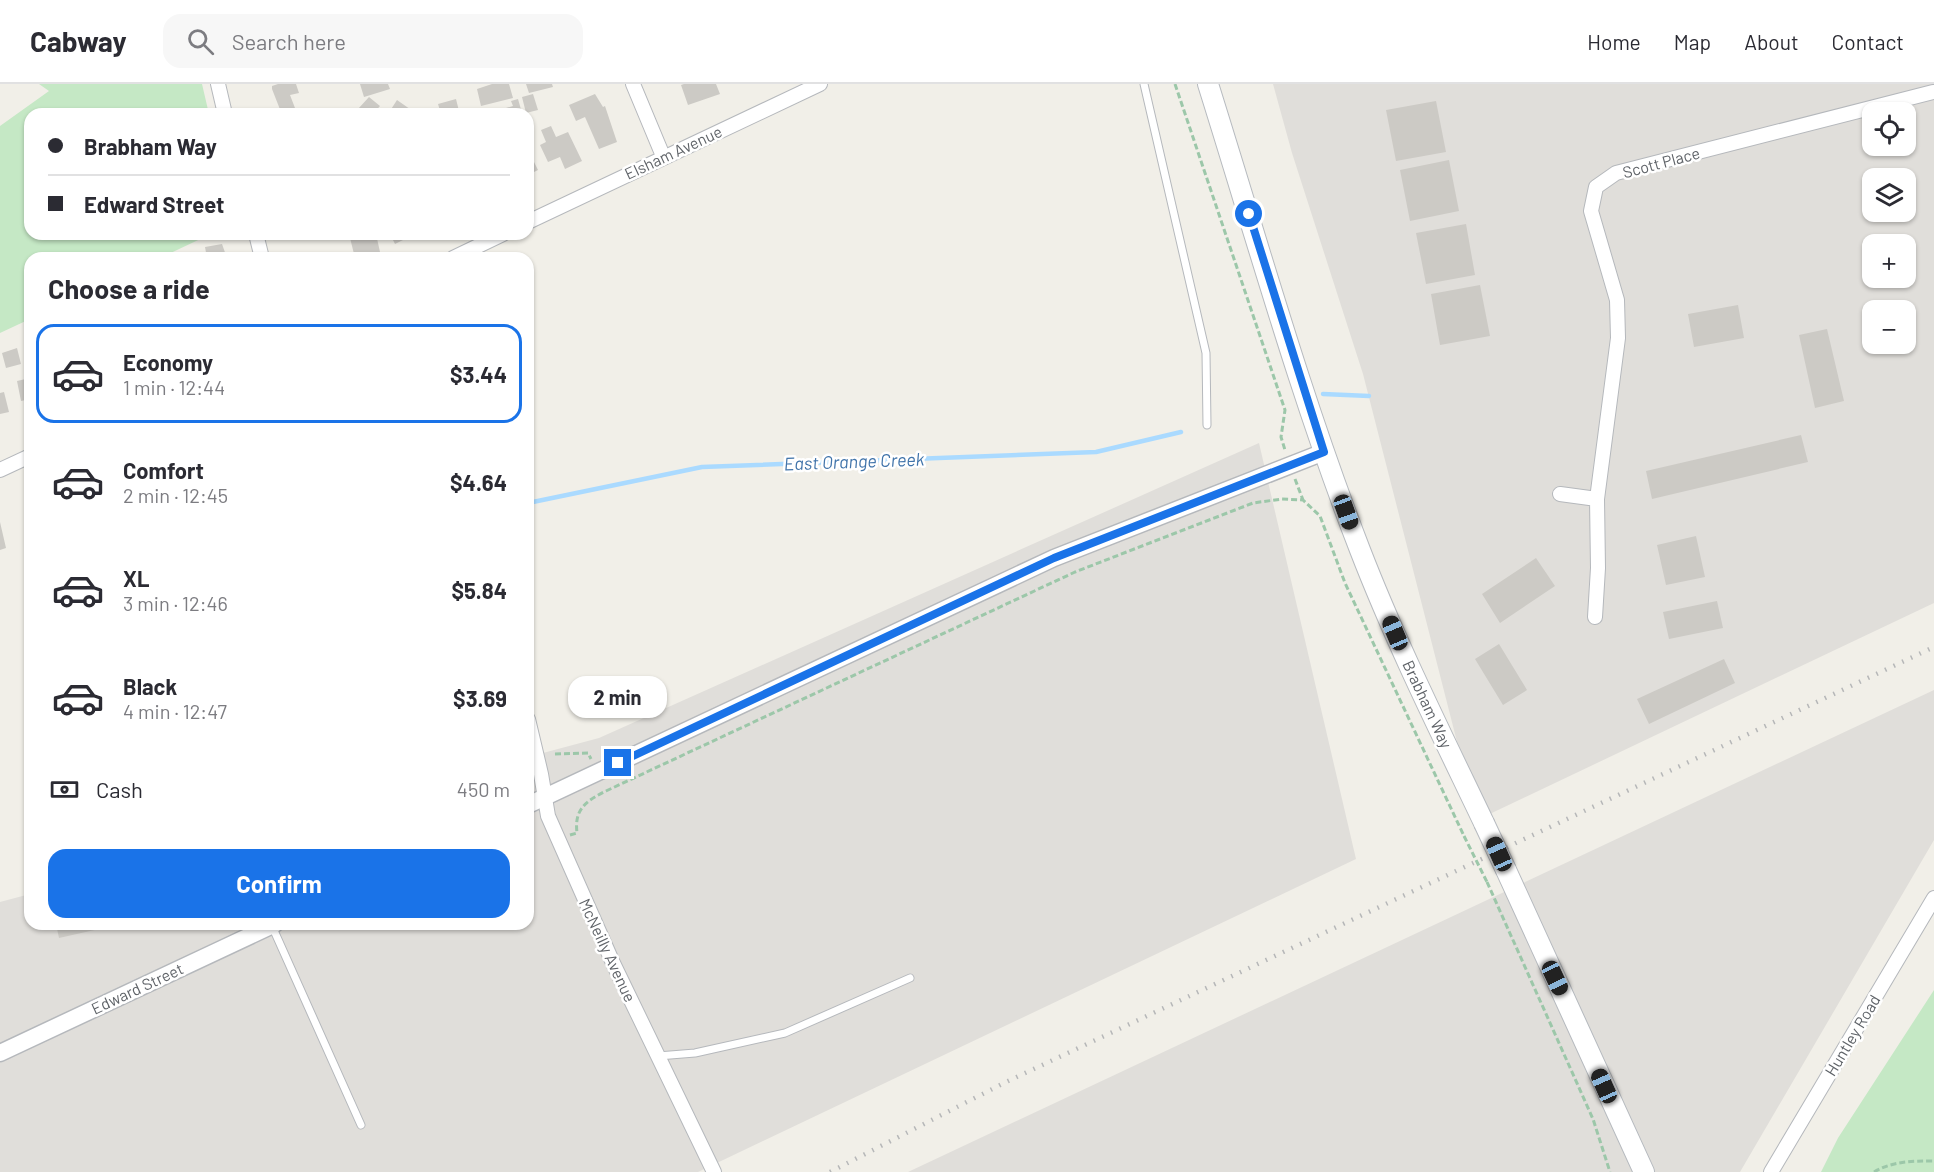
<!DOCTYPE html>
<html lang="en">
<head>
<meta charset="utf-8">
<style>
	body { margin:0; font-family:Barlow,sans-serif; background:#f7f7f7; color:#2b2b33; height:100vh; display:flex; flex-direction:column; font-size:22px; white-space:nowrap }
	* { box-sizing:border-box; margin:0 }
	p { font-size:20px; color:#7c7c81 }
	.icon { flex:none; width:33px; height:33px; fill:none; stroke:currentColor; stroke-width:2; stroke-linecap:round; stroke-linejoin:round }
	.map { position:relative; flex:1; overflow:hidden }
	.panel { position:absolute; left:24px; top:168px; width:510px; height:678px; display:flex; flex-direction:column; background:#fff; border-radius:18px; box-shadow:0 2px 4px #0004 }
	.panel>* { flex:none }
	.hud { position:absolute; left:24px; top:24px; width:510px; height:132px; border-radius:18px; box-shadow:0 2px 4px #0004; display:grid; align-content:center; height:132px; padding:0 24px; background:#fff }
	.tools { position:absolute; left:1862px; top:18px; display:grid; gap:12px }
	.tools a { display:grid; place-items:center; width:54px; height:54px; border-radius:12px; background:#fff; box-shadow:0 2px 4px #0004; font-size:30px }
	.end { position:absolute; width:27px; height:27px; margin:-14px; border:8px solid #1a73e8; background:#fff; box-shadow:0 0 0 3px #fff }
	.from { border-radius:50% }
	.bubble { position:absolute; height:42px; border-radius:18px; background:#fff; box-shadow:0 2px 4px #0004; font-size:20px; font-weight:700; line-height:42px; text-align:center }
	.car { position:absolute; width:18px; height:36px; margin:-18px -9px; border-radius:8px; box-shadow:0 0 4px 2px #0007; background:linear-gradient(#222 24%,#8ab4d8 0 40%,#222 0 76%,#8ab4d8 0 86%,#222 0) }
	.hud b { display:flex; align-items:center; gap:21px; height:57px; font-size:22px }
	.hud b+b { border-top:2px solid #e1e1e2 }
	.hud i { width:15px; height:15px; background:#2b2b33 }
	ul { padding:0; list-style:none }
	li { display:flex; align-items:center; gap:18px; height:99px; margin:0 12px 9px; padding:0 12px; border:3px solid transparent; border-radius:18px }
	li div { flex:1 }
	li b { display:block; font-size:22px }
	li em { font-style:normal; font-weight:700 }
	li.active { border-color:#1a73e8 }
	li>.icon { width:54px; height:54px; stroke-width:1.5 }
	h2 { padding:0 24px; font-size:27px; line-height:72px }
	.pay { display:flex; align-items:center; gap:15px; height:66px; padding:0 24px; font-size:22px }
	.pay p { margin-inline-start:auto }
	.cta { display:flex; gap:12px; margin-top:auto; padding:12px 24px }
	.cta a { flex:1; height:69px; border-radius:18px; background:#1a73e8; color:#fff; font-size:24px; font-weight:700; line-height:69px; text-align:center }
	header { display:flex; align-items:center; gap:36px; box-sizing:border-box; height:84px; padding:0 30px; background:#fff; border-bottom:2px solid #e1e1e2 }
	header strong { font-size:28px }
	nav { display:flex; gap:33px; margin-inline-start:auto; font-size:21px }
	.search { width:420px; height:54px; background:#f7f7f7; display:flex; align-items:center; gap:15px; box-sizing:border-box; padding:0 21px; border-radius:18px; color:#7c7c81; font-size:22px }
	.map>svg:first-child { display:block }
	.industrial { fill:#e0deda; fill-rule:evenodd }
	.green { fill:#c5e8c5 }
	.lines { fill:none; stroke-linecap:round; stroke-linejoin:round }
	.stream { stroke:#aadaff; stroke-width:4.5 }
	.building { fill:#cccac5 }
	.service-casing { stroke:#b5b8bc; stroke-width:9 }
	.minor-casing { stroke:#b5b8bc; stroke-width:16 }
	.tertiary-casing { stroke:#b5b8bc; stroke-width:19 }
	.secondary-casing { stroke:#b6babf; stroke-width:22 }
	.path { stroke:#9cc7a9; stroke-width:3; stroke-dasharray:6 3; stroke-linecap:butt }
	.service { stroke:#fff; stroke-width:7 }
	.minor { stroke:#fff; stroke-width:14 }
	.tertiary { stroke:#fff; stroke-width:16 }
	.secondary { stroke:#fff; stroke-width:20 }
	.rail { stroke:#b6b7b8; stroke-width:4.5; stroke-dasharray:1.5 8; stroke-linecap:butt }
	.secondary-bridge-casing { stroke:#b6babf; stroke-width:22; stroke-linecap:butt }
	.path-bridge { stroke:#9cc7a9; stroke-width:3; stroke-dasharray:6 3; stroke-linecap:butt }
	.secondary-bridge { stroke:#fff; stroke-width:20 }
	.route { stroke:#1a73e8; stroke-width:8 }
	.labels { text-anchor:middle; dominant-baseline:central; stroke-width:5; stroke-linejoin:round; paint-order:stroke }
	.street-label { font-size:16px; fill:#5f6368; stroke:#fff }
	.water-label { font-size:18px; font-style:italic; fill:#4174aa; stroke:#fff }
</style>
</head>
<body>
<header>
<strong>Cabway</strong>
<div class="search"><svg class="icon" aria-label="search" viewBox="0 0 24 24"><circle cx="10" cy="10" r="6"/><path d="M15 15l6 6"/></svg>Search here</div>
<nav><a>Home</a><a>Map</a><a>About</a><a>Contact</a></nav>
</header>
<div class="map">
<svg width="1934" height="1088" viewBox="0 0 1934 1088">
	<rect width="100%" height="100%" fill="#f1efe8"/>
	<path class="industrial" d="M1273,0H1934V519L1477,736L1363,290L1292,69ZM1872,28H1905V62H1872ZM1872,94H1905V128H1872ZM1872,160H1905V194H1872ZM1872,226H1905V260H1872Z
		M1259,359L1356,775L698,1088H0V818L30,810V840H528V673L599,654Z
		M1934,606V756L1740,1088H908Z"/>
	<path class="green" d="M39,0H202L209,30H30V150H211L160,174H30V235L0,249V42L49,7Z
		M1934,906V1088H1821L1838,1054Z"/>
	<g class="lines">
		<path class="stream" d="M1323,310L1369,312
			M528,419L702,383L1096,368L1181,348"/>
	</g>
	<path class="building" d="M278,0H296L299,9L290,11L295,24L281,28L272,5V2Z
		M360,0H388L390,5L364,13Z
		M492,0H509L513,14L481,22L477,5Z
		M526,0H552L553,3L529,9Z
		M684,0H716L720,10L688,21L681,1Z
		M533,10L538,26L526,29L522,13Z
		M595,10L603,23L605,22L617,58L599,65L585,33L576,37L569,21Z
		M369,13L380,22L373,30H363L358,25Z
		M456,15L459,27L472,24L473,30H441L438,20Z
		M518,15L522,29L508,30L506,24L513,22L511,17Z
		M397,16L417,30H388Z
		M1436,17L1446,68L1396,77L1386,26Z
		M551,42L556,53L568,48L582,77L565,85L560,73L548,78L540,61L546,58L541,46Z
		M528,66L538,86L528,91Z
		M1449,76L1459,127L1410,137L1400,86Z
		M1466,140L1475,191L1426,200L1416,149Z
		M368,150H376L380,168L355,174L350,154Z
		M390,150H410L411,152L395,160Z
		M222,160L227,174H207L205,163Z
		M1480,201L1490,252L1440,261L1431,210Z
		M1738,221L1744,254L1694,263L1688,230Z
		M1827,245L1844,317L1815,324L1799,251Z
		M17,264L21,280L6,284L2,269Z
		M30,294V315L21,317L17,297Z
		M4,308L9,328L0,330V309Z
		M1801,351L1808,378L1652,415L1646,387Z
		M0,438L6,464L0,466Z
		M1696,452L1705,493L1666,501L1657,461Z
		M1536,474L1555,502L1500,539L1482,510Z
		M1717,517L1723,544L1669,555L1663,528Z
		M1499,560L1527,606L1503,621L1475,575Z
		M1724,575L1735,599L1649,640L1637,615Z
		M56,840H98L99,845L59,854Z"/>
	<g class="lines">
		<defs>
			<path id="service" d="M1144,0L1206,269L1207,341
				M272,842L361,1041
				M658,972L695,969L785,949L910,894"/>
			<path id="minor" d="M218,0L225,30
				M633,0L663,72
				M528,138L820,0
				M256,150L262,174
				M453,174L503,150
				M0,386L30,372
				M1560,410L1597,415
				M1595,533L1598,484L1597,415L1618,254L1617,216L1591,127L1596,103L1616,89L1933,8
				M528,635L541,690L548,732L613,879L714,1088
				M1771,1088L1934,814"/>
			<path id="tertiary" d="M528,721L1054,474L1324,368
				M0,969L275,840"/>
			<path id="secondary" d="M1208,0C1257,156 1301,314 1360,466C1396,559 1441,649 1484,739
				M1506,786L1644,1088"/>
		</defs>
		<use href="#service" class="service-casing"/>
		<use href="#minor" class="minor-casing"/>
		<use href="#tertiary" class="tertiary-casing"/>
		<use href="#secondary" class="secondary-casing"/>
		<path class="path" d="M1175,0L1285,326L1281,353L1285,366
			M1295,395L1303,416
			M555,670L588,669L591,675
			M570,751L577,749C574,725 586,717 606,707L1075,488L1253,419L1282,415L1303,416L1320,432L1345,499L1464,752
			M1487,798L1593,1035L1610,1088
			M1874,1088C1893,1077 1912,1077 1934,1077"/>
		<use href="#service" class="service"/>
		<use href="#minor" class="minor"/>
		<use href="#tertiary" class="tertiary"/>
		<use href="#secondary" class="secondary"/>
		<path class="rail" d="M830,1088L1006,998L1934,563"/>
		<defs>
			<path id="secondary-bridge" d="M1484,739L1506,786"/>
		</defs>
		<use href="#secondary-bridge" class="secondary-bridge-casing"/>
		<path class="path-bridge" d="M1464,752L1487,798"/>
		<use href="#secondary-bridge" class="secondary-bridge"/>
	</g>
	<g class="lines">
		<path class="route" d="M618,679L1054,474L1324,368L1249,130"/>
	</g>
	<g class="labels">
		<g class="street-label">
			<text transform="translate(673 68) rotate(-25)">Elsham Avenue</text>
			<text transform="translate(1661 78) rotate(-15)">Scott Place</text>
			<text transform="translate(1428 620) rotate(65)">Brabham Way</text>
			<text transform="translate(608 866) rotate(65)">McNeilly Avenue</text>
			<text transform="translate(137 904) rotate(-25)">Edward Street</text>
			<text transform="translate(1852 951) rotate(-59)">Huntley Road</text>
		</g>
		<g class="water-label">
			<text transform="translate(854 377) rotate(-2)">East Orange Creek</text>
		</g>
	</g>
</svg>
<div class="tools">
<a><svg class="icon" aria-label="locate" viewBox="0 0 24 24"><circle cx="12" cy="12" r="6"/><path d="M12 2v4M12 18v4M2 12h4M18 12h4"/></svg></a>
<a><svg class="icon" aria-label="layers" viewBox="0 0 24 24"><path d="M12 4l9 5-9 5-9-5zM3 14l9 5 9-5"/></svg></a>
<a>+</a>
<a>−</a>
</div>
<i class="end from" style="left:1249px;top:130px"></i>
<i class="end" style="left:618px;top:679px"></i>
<div class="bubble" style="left:568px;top:592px;width:99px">2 min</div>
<i class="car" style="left:1346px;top:428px;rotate:160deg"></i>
<i class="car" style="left:1395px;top:549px;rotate:337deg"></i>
<i class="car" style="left:1499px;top:770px;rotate:336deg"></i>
<i class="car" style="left:1555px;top:894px;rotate:155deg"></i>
<i class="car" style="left:1604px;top:1002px;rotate:336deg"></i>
<div class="hud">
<b><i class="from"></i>Brabham Way</b>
<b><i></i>Edward Street</b>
</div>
<section class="panel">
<h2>Choose a ride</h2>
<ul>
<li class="active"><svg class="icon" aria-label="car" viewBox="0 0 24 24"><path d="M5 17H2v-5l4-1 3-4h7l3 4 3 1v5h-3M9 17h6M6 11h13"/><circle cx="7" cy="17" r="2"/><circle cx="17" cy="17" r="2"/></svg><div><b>Economy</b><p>1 min · 12:44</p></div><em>$3.44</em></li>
<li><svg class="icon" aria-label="car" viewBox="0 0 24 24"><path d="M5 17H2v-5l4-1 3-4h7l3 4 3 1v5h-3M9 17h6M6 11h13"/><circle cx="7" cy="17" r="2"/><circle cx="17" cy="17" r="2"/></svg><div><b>Comfort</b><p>2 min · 12:45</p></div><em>$4.64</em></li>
<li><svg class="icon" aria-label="car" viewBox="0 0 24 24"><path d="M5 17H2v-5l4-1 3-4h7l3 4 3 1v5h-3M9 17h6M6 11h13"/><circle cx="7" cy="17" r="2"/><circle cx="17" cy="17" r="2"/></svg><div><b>XL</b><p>3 min · 12:46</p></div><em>$5.84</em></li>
<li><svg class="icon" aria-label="car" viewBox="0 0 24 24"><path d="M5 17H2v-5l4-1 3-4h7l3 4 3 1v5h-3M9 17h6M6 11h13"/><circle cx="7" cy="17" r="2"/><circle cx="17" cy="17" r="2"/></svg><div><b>Black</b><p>4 min · 12:47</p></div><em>$3.69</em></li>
</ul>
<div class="pay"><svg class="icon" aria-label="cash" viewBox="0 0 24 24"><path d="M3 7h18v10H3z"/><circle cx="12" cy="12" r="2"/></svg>Cash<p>450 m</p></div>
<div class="cta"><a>Confirm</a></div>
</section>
</div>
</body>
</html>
